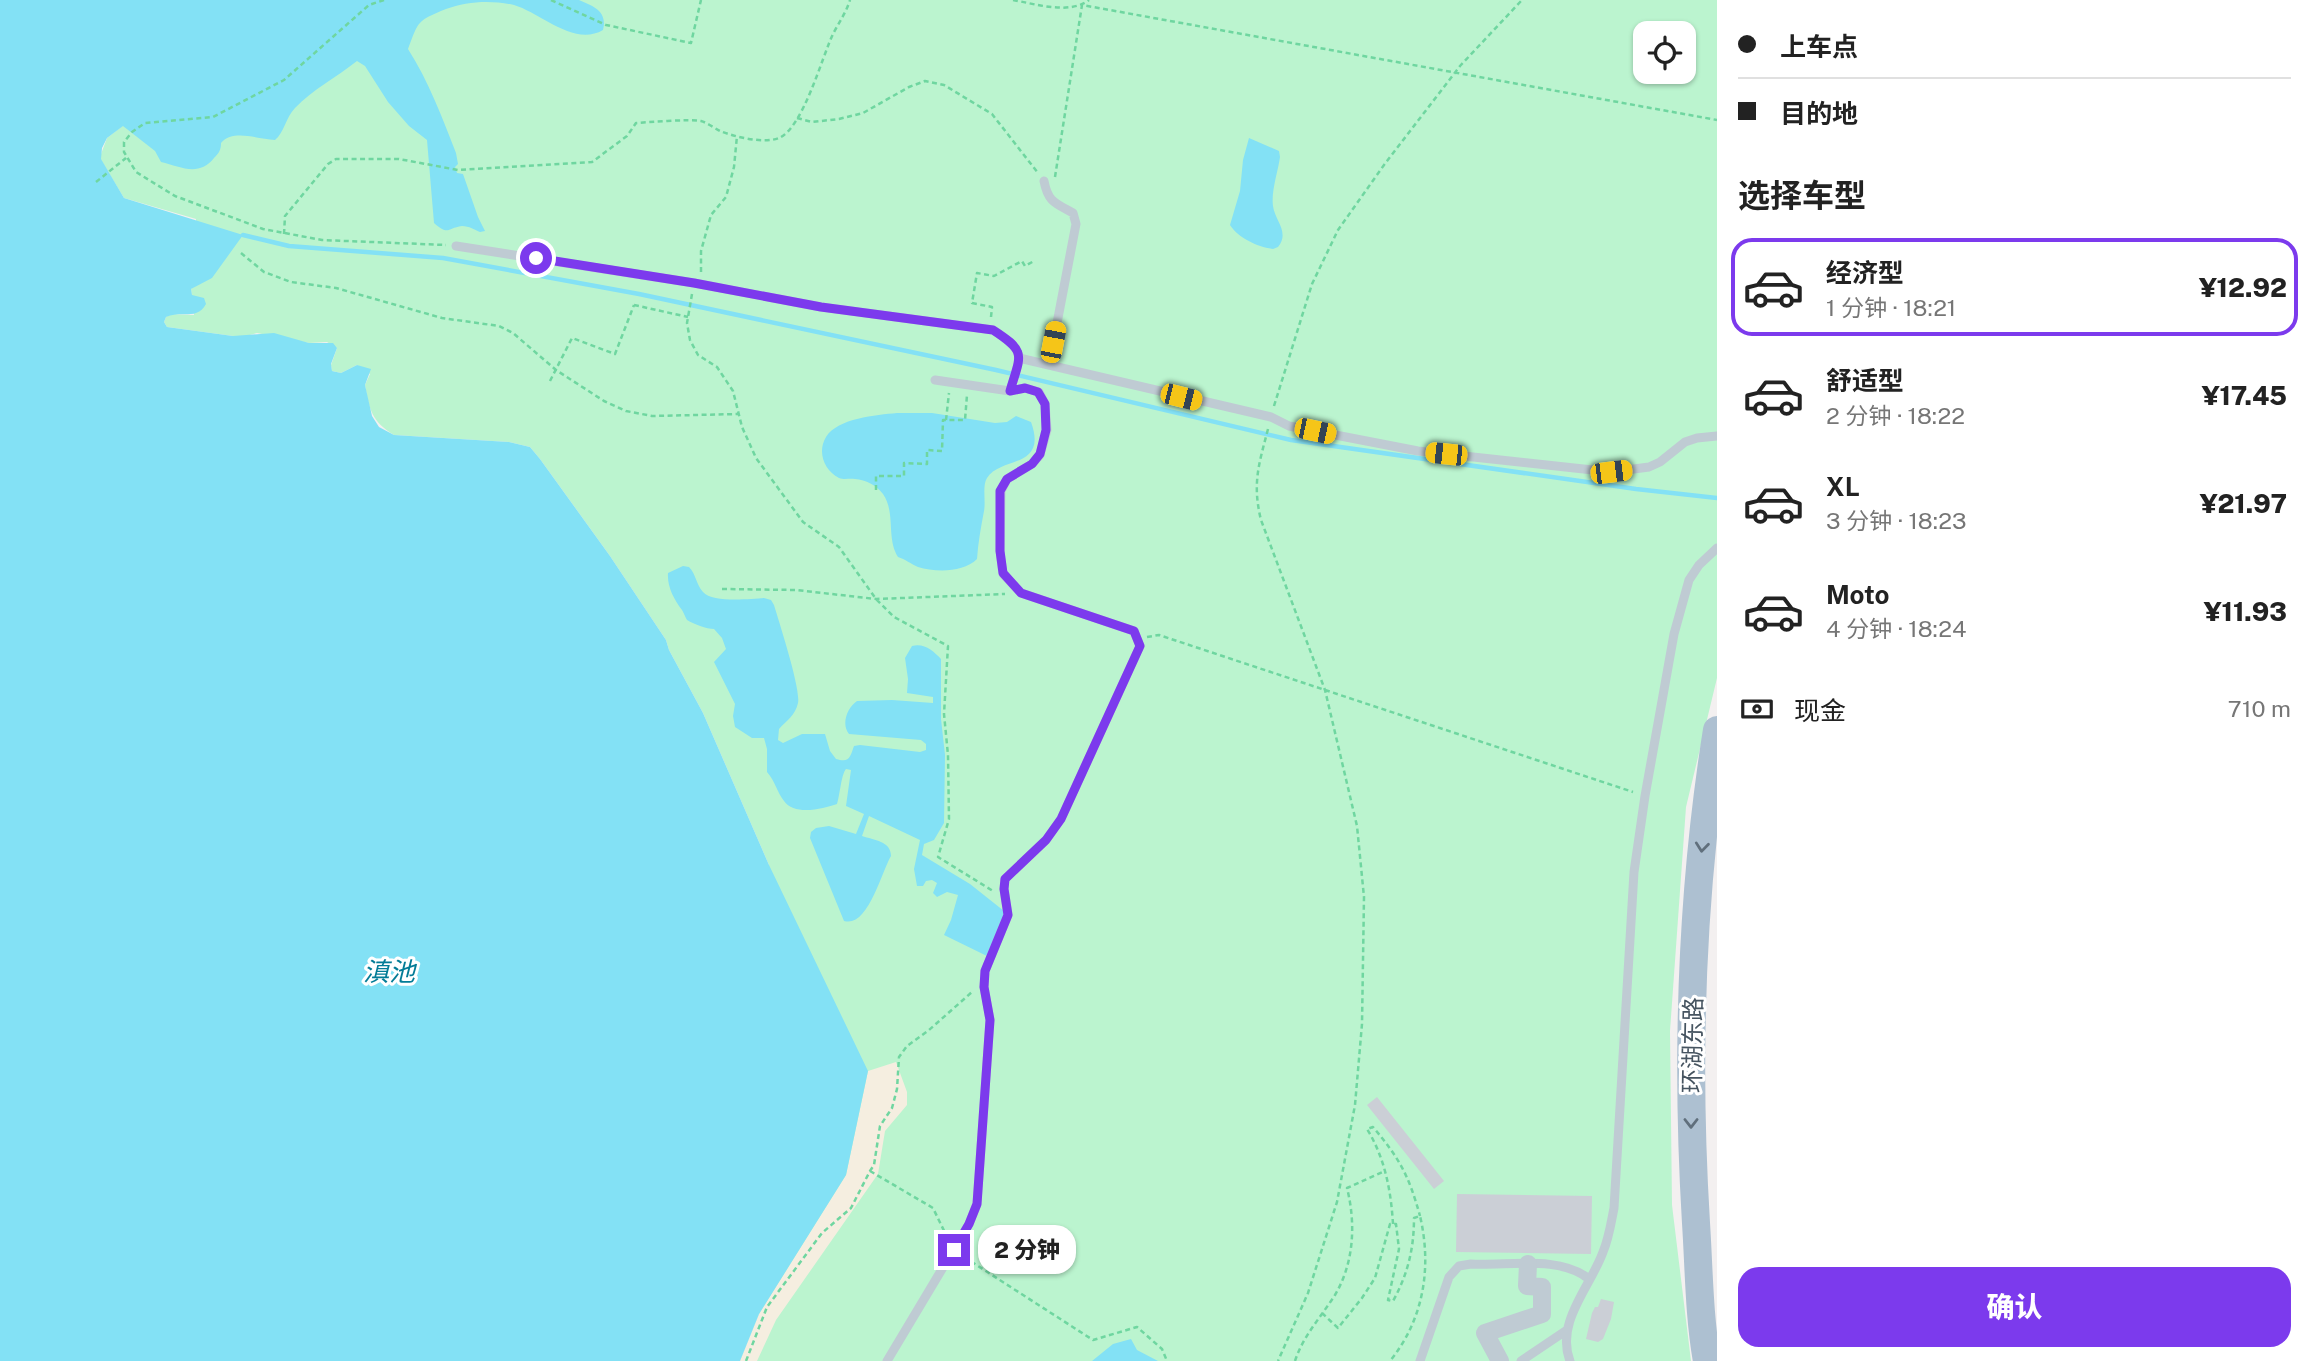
<!DOCTYPE html>
<html lang="zh">
<head>
<meta charset="utf-8">
<style>
	body { margin:0; font-family:"Public Sans","Noto Sans SC",sans-serif; background:#f6f6f6; color:#222; height:100vh; display:flex; flex-direction:column; font-size:26px; white-space:nowrap }
	* { box-sizing:border-box; margin:0 }
	p { font-size:23px; color:#767676 }
	.icon { flex:none; width:38px; height:38px; fill:none; stroke:currentColor; stroke-width:2; stroke-linecap:round; stroke-linejoin:round }
	.map { position:relative; flex:1; overflow:hidden }
	.panel { display:flex; flex-direction:column; background:#fff; width:595px }
	.panel>* { flex:none }
	.hud { display:grid; align-content:center; height:154px; padding:0 21px; background:#fff }
	.tools { position:absolute; left:1633px; top:21px; display:grid; gap:14px }
	.tools a { display:grid; place-items:center; width:63px; height:63px; border-radius:14px; background:#fff; box-shadow:0 2px 5px #0004; font-size:35px }
	.end { position:absolute; width:32px; height:32px; margin:-16px; border:9px solid #7c3aed; background:#fff; box-shadow:0 0 0 4px #fff }
	.from { border-radius:50% }
	.bubble { position:absolute; height:49px; border-radius:21px; background:#fff; box-shadow:0 2px 5px #0004; font-size:23px; font-weight:800; line-height:49px; text-align:center }
	.car { position:absolute; width:21px; height:42px; margin:-21px -10px; border-radius:9px; box-shadow:0 0 5px 2px #0007; background:linear-gradient(#f5c518 24%,#345 0 40%,#f5c518 0 76%,#345 0 86%,#f5c518 0) }
	.hud b { display:flex; align-items:center; gap:24px; height:66px; font-size:26px }
	.hud b+b { border-top:2px solid #e0e0e0 }
	.hud i { width:18px; height:18px; background:#222 }
	ul { padding:0; list-style:none }
	li { display:flex; align-items:center; gap:21px; height:98px; margin:0 14px 10px; padding:0 7px; border:4px solid transparent; border-radius:21px }
	li div { flex:1 }
	li b { display:block; font-size:26px }
	li em { font-style:normal; font-weight:800 }
	li.on { border-color:#7c3aed }
	li>.icon { width:63px; height:63px; stroke-width:1.5 }
	h2 { padding:0 21px; font-size:32px; line-height:84px }
	.pay { display:flex; align-items:center; gap:18px; height:77px; padding:0 21px; font-size:26px }
	.pay p { margin-inline-start:auto }
	.cta { display:flex; gap:14px; margin-top:auto; padding:14px 21px }
	.cta a { flex:1; height:80px; border-radius:21px; background:#7c3aed; color:#fff; font-size:28px; font-weight:800; line-height:80px; text-align:center }
	main { display:flex; flex:1; min-height:0 }
	.map>svg:first-child { display:block }
	.green { fill:#bbf4cf; fill-rule:evenodd }
	.sand { fill:#f5eee0 }
	.water { fill:#83e1f5 }
	.lines { fill:none; stroke-linecap:round; stroke-linejoin:round }
	.stream { stroke:#83e1f5; stroke-width:4.5 }
	.building { fill:#cbcfd6 }
	.path { stroke:#6fd6a0; stroke-width:2.5; stroke-dasharray:5 3.5; stroke-linecap:butt }
	.lane { stroke:#bfcbd3; stroke-width:9 }
	.street { stroke:#bfcbd3; stroke-width:18 }
	.primary { stroke:#adc0d1; stroke-width:28 }
	.path-bridge { stroke:#6fd6a0; stroke-width:2.5; stroke-dasharray:5 3.5; stroke-linecap:butt }
	.oneway { stroke:#606f7c }
	.route { stroke:#7c3aed; stroke-width:9 }
	.labels { text-anchor:middle; dominant-baseline:central; stroke-width:6; stroke-linejoin:round; paint-order:stroke }
	.street-label { font-size:24px; fill:#465460; stroke:#fff }
	.water-label { font-size:26px; font-style:italic; fill:#037c97; stroke:#fff }
</style>
</head>
<body>
<main>
<div class="map">
<svg width="1717" height="1361" viewBox="0 0 1717 1361">
	<rect width="100%" height="100%" fill="#f3f0f0"/>
	<path class="green" d="M359,0H1717V678L1686,807L1670,1031L1672,1205L1691,1361H740L759,1314L769,865L703,713L669,650L666,640L610,556L540,459L530,447L509,442L394,435C372,422 369,409 365,385L370,374L357,365L341,373L332,371L331,365L337,348L327,342L309,343L257,333L246,336H233L167,327L164,322L166,317L171,314L194,315L191,289L195,286L196,219L124,198L101,160V154L107,138L139,113ZM1645,33H1684V72H1645Z"/>
	<path class="sand" d="M896,1062L907,1092V1105L885,1131L878,1174L776,1320L757,1361H740L759,1314L846,1175L868,1071Z"/>
	<path class="water" d="M0,0H579C593,6 608,11 603,30C574,47 541,13 514,5C492,0 467,1 446,9C417,21 419,20 408,49C429,82 442,117 456,153L458,164L455,167L457,173L463,174L478,217L485,231L480,232C475,230 469,226 462,226C447,228 449,236 434,223L427,140L409,126L388,102L365,66L357,61C337,77 313,89 295,108C286,117 284,133 275,140C257,139 233,129 221,143C221,150 219,153 214,158C199,177 181,167 161,162L155,151L123,126L107,138L102,148L101,159L124,198L243,235L212,278L191,289L192,295L204,298L206,304C197,321 181,310 166,317L164,322L167,327L233,336L274,333L309,343H333L337,348L331,364L332,371L341,373L357,365L371,369L365,385L372,416L379,427L394,435L509,442L530,447L540,459L610,556L666,640L669,650L703,713L769,865L868,1071L846,1175L759,1314L740,1361H0Z
		M1249,138L1279,151L1280,157C1278,172 1271,191 1273,206C1275,221 1290,232 1278,247L1273,249C1258,247 1238,238 1230,225L1240,191L1243,160Z
		M897,413H932L995,423L1007,422L1016,416L1031,422C1048,469 1001,456 987,478C982,486 986,501 984,511C981,527 978,543 977,559C963,573 935,572 918,567C911,564 905,559 898,557C886,538 896,513 883,494C876,485 866,480 855,479C849,478 845,480 839,478C824,470 817,452 826,437C838,418 876,415 897,413Z
		M683,566L689,567C696,574 696,584 703,592C712,603 750,599 764,598L771,600L774,605C779,622 801,689 798,703C795,716 787,720 779,729L778,740L783,743L802,734H825L830,751L836,759C850,763 850,757 854,746L860,745L920,752L926,750V744L921,740L849,734C841,724 847,708 857,701L892,700L933,703V697L907,693L908,679L905,658L912,646C925,643 933,651 941,659V719L945,755L944,823L934,840L924,844L922,855L970,884L1004,911L1005,918L989,957L944,935L951,920L958,895L947,892L937,897L933,893L937,883L932,880L926,881L923,886H917L914,869L920,840L869,816L862,836C874,840 891,841 891,856C881,873 868,928 844,921L810,838L811,832L816,828L829,826L856,834L864,814L846,806L851,770L846,769C841,775 840,795 837,804C823,809 794,816 784,801C777,792 775,781 767,772V749L764,738H752L735,727L733,716L735,704L714,662L726,649L722,638L714,629C707,629 693,624 687,620C685,617 684,613 682,610C674,599 667,587 668,573Z
		M1131,1339L1137,1350L1158,1361H1092L1113,1344Z"/>
	<g class="lines">
		<path class="stream" d="M243,235L289,246L443,258L639,294L996,370L1291,440L1636,489L1717,498"/>
	</g>
	<path class="building" d="M1377,1097L1444,1181L1434,1189L1367,1105Z
		M1457,1194L1592,1196L1591,1254L1456,1252Z
		M1601,1299L1614,1302L1611,1319L1603,1339L1598,1342L1586,1339L1592,1313L1595,1307H1598Z"/>
	<g class="lines">
		<path class="path" d="M384,0L369,5L284,80L213,117L145,123L132,132L124,142V152L136,172L175,196L263,229L322,240L446,245
			M551,0L606,25L691,43L701,0
			M1013,0C1036,4 1069,15 1089,0
			M797,118L812,122L839,119L863,113L909,87L925,81L944,85L992,114L1038,173
			M1055,177L1082,5L1717,120
			M96,182L126,158
			M284,234L285,216L328,164L336,159H399L458,170L592,162L627,136L636,123C652,122 687,119 701,121C708,123 714,128 720,131C735,137 764,144 779,138C803,128 822,57 833,34C839,22 846,13 850,0
			M241,253L264,272L291,282L336,288L442,318L499,326L513,333L556,370L604,401L626,411L652,416L739,414
			M701,272V251L711,215L726,197L734,167L737,136
			M692,294L687,323L690,340L698,355L717,367L733,391L742,427L756,458L803,522L839,547L876,599L894,617L948,646L944,714L948,755L949,819L938,857L993,891
			M634,305L688,317
			M991,317L992,307L972,303L977,273L994,276L1022,261L1025,266L1034,261
			M1274,406L1312,284L1338,230L1384,165L1460,66L1522,0
			M946,420L949,393
			M1268,429C1259,464 1252,483 1261,520L1325,690L1357,826L1364,897L1362,1024L1355,1105L1337,1202L1308,1293L1278,1361
			M876,490V476H904V463L927,464V450L942,451L943,420H965L967,395
			M722,589L796,590L876,599L1005,594
			M1147,637L1159,635L1633,792
			M870,1171L933,1208L947,1237
			M1393,1224C1391,1191 1385,1158 1367,1129L1373,1127C1400,1159 1409,1176 1420,1216
			M964,1257L1093,1340L1137,1327L1162,1349L1167,1361
			M1322,1313L1338,1328L1362,1298L1375,1278L1390,1224H1396L1399,1249L1388,1300L1393,1301C1408,1274 1414,1248 1414,1218L1420,1216C1432,1267 1424,1319 1390,1361
			M746,1361L767,1307L822,1233L851,1208L870,1171L874,1165L880,1126L892,1108L897,1089L899,1057L907,1046L929,1030L972,992
			M1295,1361C1303,1336 1321,1317 1335,1295C1354,1263 1356,1224 1347,1188L1385,1171"/>
		<path class="lane" d="M1044,181C1048,202 1055,203 1073,213L1076,224L1049,365
			M456,246L694,283L821,307L993,330C1027,352 1021,354 1010,391
			M1019,358L1271,417L1289,426L1418,451L1611,472L1649,467L1660,462L1685,442L1697,438L1717,436
			M887,1361L969,1224L977,1204L990,1020L984,987L985,971L1008,915L1004,889L1005,879L1046,840L1061,819L1140,646L1134,631L1021,593L1003,574L1000,551L1001,491L1007,479L1032,464L1040,455L1047,430L1045,404L1039,392L1025,388L1010,391L935,380
			M1420,1361L1449,1277L1459,1266L1471,1264C1508,1266 1560,1255 1589,1279
			M1521,1361L1567,1330
			M1570,1361C1555,1322 1591,1286 1603,1252C1609,1238 1611,1223 1614,1208L1634,872L1645,796L1674,634L1689,580L1699,565L1717,548"/>
		<path class="street" d="M1500,1361L1485,1333L1542,1314V1287L1527,1286L1528,1264"/>
		<path class="primary" d="M1707,1361C1699,1316 1699,1269 1696,1223C1686,1059 1691,893 1717,730"/>
		<path class="path-bridge" d="M550,381L572,338L615,354L634,305"/>
	</g>
	<defs><path id="oneway-chevron" d="M-2-3.5L2.5 0L-2 3.5" fill="none" stroke-width="1.6" stroke-linecap="round" stroke-linejoin="round" transform="scale(1.75)"/></defs>
	<g class="oneway">
		<use href="#oneway-chevron" transform="translate(1702 847) rotate(96)"/>
		<use href="#oneway-chevron" transform="translate(1691 1123) rotate(90)"/>
	</g>
	<g class="lines">
		<path class="route" d="M536,258L694,283L821,307L993,330C1027,352 1021,354 1010,391L1025,388L1038,392L1045,404L1046,430L1040,454L1032,464L1007,479L1000,491V551L1003,573L1021,593L1134,631L1140,646L1061,819L1046,840L1005,879L1004,889L1008,915L985,971L984,987L990,1020L977,1204L969,1224L954,1250"/>
	</g>
	<g class="labels">
		<g class="street-label">
			<text transform="translate(1692 1045) rotate(-89)">环湖东路</text>
		</g>
		<g class="water-label">
			<text x="389" y="971">滇池</text>
		</g>
	</g>
</svg>
<div class="tools">
<a><svg class="icon" aria-label="locate" viewBox="0 0 24 24"><circle cx="12" cy="12" r="6"/><path d="M12 2v4M12 18v4M2 12h4M18 12h4"/></svg></a>
</div>
<i class="end from" style="left:536px;top:258px"></i>
<i class="end" style="left:954px;top:1250px"></i>
<div class="bubble" style="left:978px;top:1225px;width:98px">2 分钟</div>
<i class="car" style="left:1053px;top:342px;rotate:11deg"></i>
<i class="car" style="left:1181px;top:397px;rotate:104deg"></i>
<i class="car" style="left:1315px;top:431px;rotate:102deg"></i>
<i class="car" style="left:1446px;top:454px;rotate:276deg"></i>
<i class="car" style="left:1611px;top:472px;rotate:83deg"></i>
</div>
<section class="panel">
<div class="hud">
<b><i class="from"></i>上车点</b>
<b><i></i>目的地</b>
</div>
<h2>选择车型</h2>
<ul>
<li class="on"><svg class="icon" aria-label="car" viewBox="0 0 24 24"><path d="M5 17H2v-5l4-1 3-4h7l3 4 3 1v5h-3M9 17h6M6 11h13"/><circle cx="7" cy="17" r="2"/><circle cx="17" cy="17" r="2"/></svg><div><b>经济型</b><p>1 分钟 · 18:21</p></div><em>¥12.92</em></li>
<li><svg class="icon" aria-label="car" viewBox="0 0 24 24"><path d="M5 17H2v-5l4-1 3-4h7l3 4 3 1v5h-3M9 17h6M6 11h13"/><circle cx="7" cy="17" r="2"/><circle cx="17" cy="17" r="2"/></svg><div><b>舒适型</b><p>2 分钟 · 18:22</p></div><em>¥17.45</em></li>
<li><svg class="icon" aria-label="car" viewBox="0 0 24 24"><path d="M5 17H2v-5l4-1 3-4h7l3 4 3 1v5h-3M9 17h6M6 11h13"/><circle cx="7" cy="17" r="2"/><circle cx="17" cy="17" r="2"/></svg><div><b>XL</b><p>3 分钟 · 18:23</p></div><em>¥21.97</em></li>
<li><svg class="icon" aria-label="car" viewBox="0 0 24 24"><path d="M5 17H2v-5l4-1 3-4h7l3 4 3 1v5h-3M9 17h6M6 11h13"/><circle cx="7" cy="17" r="2"/><circle cx="17" cy="17" r="2"/></svg><div><b>Moto</b><p>4 分钟 · 18:24</p></div><em>¥11.93</em></li>
</ul>
<div class="pay"><svg class="icon" aria-label="cash" viewBox="0 0 24 24"><path d="M3 7h18v10H3z"/><circle cx="12" cy="12" r="2"/></svg>现金<p>710 m</p></div>
<div class="cta"><a>确认</a></div>
</section>
</main>
</body>
</html>
